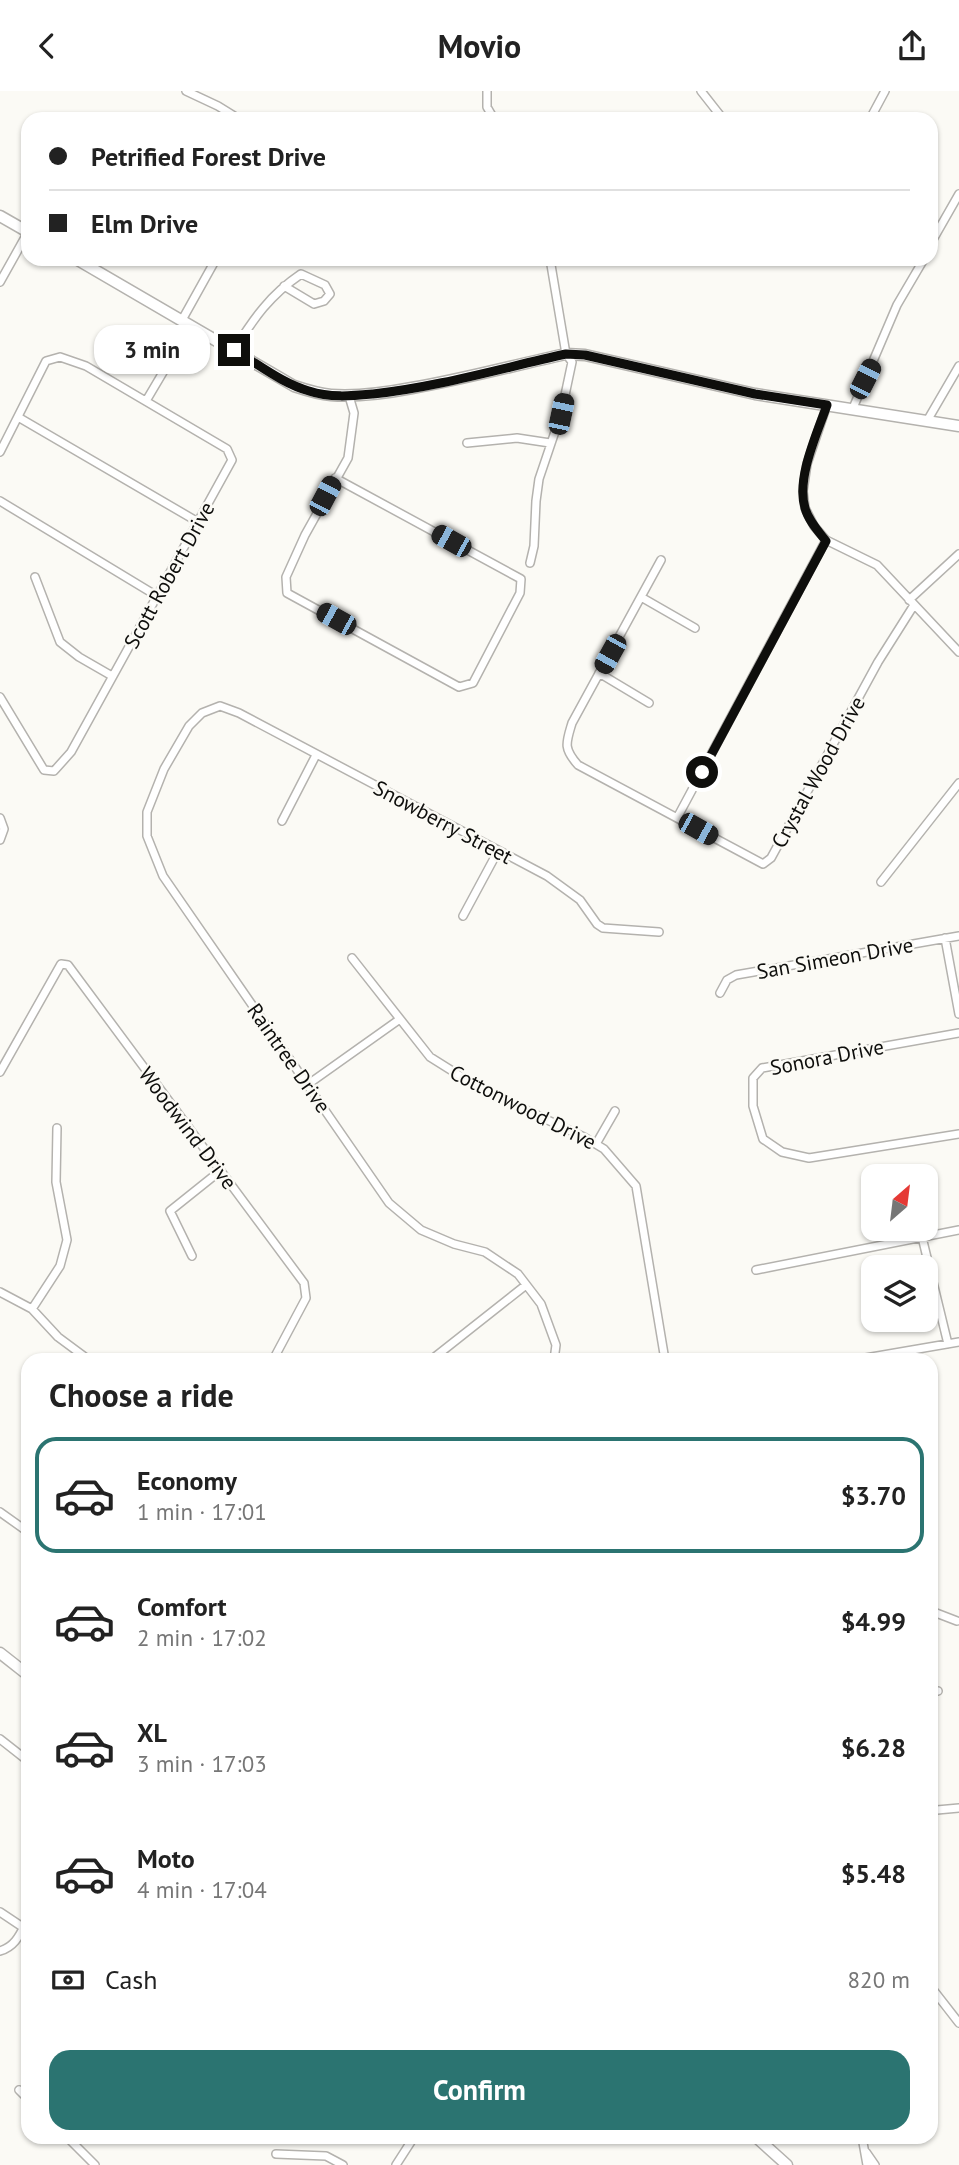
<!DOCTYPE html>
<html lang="en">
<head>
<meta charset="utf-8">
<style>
	body { margin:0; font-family:"PT Sans",sans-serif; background:#f2f2f2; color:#222; height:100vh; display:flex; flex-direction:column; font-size:26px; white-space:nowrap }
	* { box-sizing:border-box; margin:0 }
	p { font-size:23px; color:#767676 }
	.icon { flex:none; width:38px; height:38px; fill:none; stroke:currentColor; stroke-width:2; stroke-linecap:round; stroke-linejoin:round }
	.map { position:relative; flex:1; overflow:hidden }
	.side { position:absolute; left:21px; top:1262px; width:917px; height:791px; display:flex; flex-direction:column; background:#fff; border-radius:21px; box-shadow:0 2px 5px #0004 }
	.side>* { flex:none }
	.top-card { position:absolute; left:21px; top:21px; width:917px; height:154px; border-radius:21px; box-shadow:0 2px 5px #0004; display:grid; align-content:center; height:154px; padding:0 28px; background:#fff }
	.needle { width:46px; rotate:28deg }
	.buttons { position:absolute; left:861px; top:1073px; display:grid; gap:14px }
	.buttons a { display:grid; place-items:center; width:77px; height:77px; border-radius:14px; background:#fff; box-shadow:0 2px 5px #0004; font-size:35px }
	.end { position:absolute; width:32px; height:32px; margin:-16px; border:9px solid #0e0e0c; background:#fff; box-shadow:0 0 0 4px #fff }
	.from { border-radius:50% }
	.bubble { position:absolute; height:49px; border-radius:21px; background:#fff; box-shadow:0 2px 5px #0004; font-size:23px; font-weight:600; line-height:49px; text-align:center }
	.car { position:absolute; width:21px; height:42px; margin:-21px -10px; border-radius:9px; box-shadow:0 0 5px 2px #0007; background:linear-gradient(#222 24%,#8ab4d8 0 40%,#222 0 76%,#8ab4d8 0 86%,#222 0) }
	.top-card b { display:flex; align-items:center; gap:24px; height:66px; font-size:26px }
	.top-card b+b { border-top:2px solid #e0e0e0 }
	.top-card i { width:18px; height:18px; background:#222 }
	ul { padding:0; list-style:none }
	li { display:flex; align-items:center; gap:21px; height:116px; margin:0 14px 10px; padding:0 14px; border:4px solid transparent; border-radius:21px }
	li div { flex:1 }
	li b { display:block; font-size:26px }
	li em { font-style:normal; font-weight:600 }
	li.active { border-color:#2b7471 }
	li>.icon { width:63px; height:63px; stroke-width:1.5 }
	h2 { padding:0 28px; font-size:32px; line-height:84px }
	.pay { display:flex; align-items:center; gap:18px; height:77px; padding:0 28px; font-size:26px }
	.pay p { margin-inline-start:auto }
	.cta { display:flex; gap:14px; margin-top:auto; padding:14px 28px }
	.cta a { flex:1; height:80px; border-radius:21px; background:#2b7471; color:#fff; font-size:28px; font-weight:600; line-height:80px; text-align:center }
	header { display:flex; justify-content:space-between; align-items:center; height:91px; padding:0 28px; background:#fff; font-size:32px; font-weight:600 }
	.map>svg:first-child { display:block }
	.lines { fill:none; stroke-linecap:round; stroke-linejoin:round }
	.minor-casing { stroke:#b4b2ae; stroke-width:10 }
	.tertiary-casing { stroke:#b4b2ae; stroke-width:13 }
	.minor { stroke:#fff; stroke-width:7 }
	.tertiary { stroke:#fff; stroke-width:10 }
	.route { stroke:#0e0e0c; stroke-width:9 }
	.labels { text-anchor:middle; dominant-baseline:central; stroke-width:5; stroke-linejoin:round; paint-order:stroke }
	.street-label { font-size:21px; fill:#0e0e0c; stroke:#fbfaf5 }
</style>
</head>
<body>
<header><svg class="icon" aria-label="back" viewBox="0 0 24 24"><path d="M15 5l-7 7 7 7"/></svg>Movio<svg class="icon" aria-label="share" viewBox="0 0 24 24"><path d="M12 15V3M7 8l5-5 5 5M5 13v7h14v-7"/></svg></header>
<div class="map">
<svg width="959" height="2074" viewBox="0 0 959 2074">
	<rect width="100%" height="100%" fill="#fbfaf5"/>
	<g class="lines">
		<defs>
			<path id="minor" d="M186,0L218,15L239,28
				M487,0V16L494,28
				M701,0L723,28
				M870,28L885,0
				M931,152L959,103
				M0,191L28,141
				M182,229L216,168
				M234,259C254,227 270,204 301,183L325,194L330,203L324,210L314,213L284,195
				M146,310L191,234
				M827,314L807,373L803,400L805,417L814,435L826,449L877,474L959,561
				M853,317L897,214L924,168
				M18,326L198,431
				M927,330L959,275
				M467,352L517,347L550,352
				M0,361L46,270L60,266L86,275L227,358L232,369L71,661L54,680L44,679L0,606
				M335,387L521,488L520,502L473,592L459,596L287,502L286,486L305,444L348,367L354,322L349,305
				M0,410L157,505
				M661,469L572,632C566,652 563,657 578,674L763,773L771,767L878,571L914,514
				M530,472L534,455L536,410L539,388L561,323L572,271L566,263L550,168
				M35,486L60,551L79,566L112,585
				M641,506L695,537
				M909,509L959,463
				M599,582L649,612
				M0,727L4,738L0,749
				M677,727L826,449
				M282,730L316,664
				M881,791L959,692
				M463,825L498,760
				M945,847L959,923
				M352,867L430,966L481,998L584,1046L604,1058L636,1095L665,1269
				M720,902L727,889L736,884L959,845
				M959,942L762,977L753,987V1015L763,1048L782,1061L809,1067L959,1043
				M0,981L61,873L68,874L304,1192L306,1207L273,1269
				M307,994L400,928
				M596,1053L615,1020
				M922,1146L948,1253
				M192,1165L170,1120L220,1080
				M756,1179L959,1139
				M0,1201L32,1218L58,1246L89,1269
				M32,1218L60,1175L67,1149L56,1091L57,1037
				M431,1269L526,1194
				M554,1269L556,1254L541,1213L518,1183L485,1161L454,1153L421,1139L389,1112L163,785L147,745V721L164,678L189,635L202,622L220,615L239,622L547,785L580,809L597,833L603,837L659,841
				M854,1269L959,1251
				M0,1421L28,1441
				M931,1520L957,1530
				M931,1601L938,1600
				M0,1648L28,1670
				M931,1722L937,1719L959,1717
				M0,1821L24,1837
				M0,1860C16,1855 20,1843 28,1828
				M931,1896L959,1932
				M19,1999L28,2008
				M67,2046L95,2074
				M862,2046L867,2074
				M866,2061L875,2074
				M276,2063L326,2065L343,2074
				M396,2074L414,2046"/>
			<path id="tertiary" d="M0,125L28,141
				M76,168L294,295C306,299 318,303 331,304C358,306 386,302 412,297C464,288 515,274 566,263L585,264L755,303L959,335
				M0,1562L28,1584
				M756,2046L787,2074"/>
		</defs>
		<use href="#minor" class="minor-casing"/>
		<use href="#tertiary" class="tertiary-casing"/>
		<use href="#minor" class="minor"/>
		<use href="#tertiary" class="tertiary"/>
	</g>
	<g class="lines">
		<path class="route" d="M234,259C258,273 283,293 309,300C330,307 351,305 373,303C438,296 502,277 566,263L585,264L755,303L827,314C817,343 796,387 805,417C808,429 818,440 826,450L702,681"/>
	</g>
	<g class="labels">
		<g class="street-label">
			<text transform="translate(169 484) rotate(-61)">Scott Robert Drive</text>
			<text transform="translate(818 681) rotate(-61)">Crystal Wood Drive</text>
			<text transform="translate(443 731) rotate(28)">Snowberry Street</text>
			<text transform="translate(835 867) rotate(-10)">San Simeon Drive</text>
			<text transform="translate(827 966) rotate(-11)">Sonora Drive</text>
			<text transform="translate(289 967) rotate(55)">Raintree Drive</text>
			<text transform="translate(523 1016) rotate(27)">Cottonwood Drive</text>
			<text transform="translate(188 1037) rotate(53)">Woodwind Drive</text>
		</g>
	</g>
</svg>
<div class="buttons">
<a><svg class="needle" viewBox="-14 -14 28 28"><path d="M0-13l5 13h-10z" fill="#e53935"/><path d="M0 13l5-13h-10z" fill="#767676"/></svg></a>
<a><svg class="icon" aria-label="layers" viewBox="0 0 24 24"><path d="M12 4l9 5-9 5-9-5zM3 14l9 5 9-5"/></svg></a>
</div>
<i class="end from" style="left:702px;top:681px"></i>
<i class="end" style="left:234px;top:259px"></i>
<div class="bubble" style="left:94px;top:234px;width:116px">3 min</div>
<i class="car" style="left:865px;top:288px;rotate:27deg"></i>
<i class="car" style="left:561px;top:323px;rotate:12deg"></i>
<i class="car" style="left:325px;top:405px;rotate:28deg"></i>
<i class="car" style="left:451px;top:450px;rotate:299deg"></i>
<i class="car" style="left:336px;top:528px;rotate:299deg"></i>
<i class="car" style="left:610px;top:563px;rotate:209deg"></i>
<i class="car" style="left:698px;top:738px;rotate:119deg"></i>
<div class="top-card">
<b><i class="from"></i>Petrified Forest Drive</b>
<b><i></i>Elm Drive</b>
</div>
<section class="side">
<h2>Choose a ride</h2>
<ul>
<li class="active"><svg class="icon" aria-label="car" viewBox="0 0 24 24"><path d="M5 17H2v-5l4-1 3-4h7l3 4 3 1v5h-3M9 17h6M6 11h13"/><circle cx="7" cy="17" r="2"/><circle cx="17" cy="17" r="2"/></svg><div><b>Economy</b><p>1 min · 17:01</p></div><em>$3.70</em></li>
<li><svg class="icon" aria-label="car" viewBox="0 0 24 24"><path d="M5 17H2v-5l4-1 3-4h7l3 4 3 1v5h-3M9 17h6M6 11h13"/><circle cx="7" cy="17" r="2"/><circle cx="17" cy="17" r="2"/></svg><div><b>Comfort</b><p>2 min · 17:02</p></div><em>$4.99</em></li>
<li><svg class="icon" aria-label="car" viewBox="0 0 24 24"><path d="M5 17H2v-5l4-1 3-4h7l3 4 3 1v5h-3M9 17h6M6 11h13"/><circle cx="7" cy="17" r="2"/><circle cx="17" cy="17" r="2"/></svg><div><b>XL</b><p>3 min · 17:03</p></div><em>$6.28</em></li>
<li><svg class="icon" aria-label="car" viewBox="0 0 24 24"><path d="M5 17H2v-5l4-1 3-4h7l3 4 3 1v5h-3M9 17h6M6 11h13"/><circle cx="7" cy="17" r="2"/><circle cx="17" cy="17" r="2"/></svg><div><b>Moto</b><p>4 min · 17:04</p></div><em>$5.48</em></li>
</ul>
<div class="pay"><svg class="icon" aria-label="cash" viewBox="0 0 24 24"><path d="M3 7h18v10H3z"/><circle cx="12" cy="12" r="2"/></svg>Cash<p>820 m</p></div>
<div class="cta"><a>Confirm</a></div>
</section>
</div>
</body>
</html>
